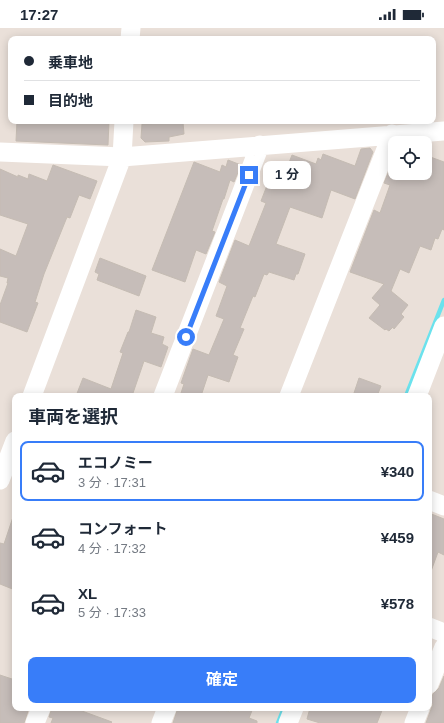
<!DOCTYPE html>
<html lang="ja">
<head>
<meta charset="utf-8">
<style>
	body { margin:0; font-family:Helvetica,"Noto Sans JP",sans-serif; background:#f2f2f3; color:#1f2937; height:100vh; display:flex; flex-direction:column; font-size:15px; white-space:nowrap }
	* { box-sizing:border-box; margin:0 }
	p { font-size:13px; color:#747a83 }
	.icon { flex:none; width:22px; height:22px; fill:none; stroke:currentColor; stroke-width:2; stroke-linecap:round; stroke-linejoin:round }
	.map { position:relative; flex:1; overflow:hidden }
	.panel { position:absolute; left:12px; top:365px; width:420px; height:318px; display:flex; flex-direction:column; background:#fff; border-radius:8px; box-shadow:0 2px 10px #0003 }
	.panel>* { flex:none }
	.top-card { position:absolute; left:8px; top:8px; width:428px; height:88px; border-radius:8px; box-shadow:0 2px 10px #0003; display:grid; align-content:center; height:88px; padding:0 16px; background:#fff }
	.tools { position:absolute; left:388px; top:108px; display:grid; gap:8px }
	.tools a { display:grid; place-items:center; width:44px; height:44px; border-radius:8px; background:#fff; box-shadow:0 2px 10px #0003; font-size:20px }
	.end { position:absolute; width:18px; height:18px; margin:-9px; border:5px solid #387df9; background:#fff; box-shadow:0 0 0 2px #fff }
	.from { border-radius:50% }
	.bubble { position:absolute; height:28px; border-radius:8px; background:#fff; box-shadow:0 2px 10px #0003; font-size:13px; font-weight:700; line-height:28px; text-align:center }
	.top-card b { display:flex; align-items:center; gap:14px; height:38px; font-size:15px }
	.top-card b+b { border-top:1px solid #e0e1e3 }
	.top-card i { width:10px; height:10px; background:#1f2937 }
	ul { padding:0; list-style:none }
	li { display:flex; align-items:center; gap:12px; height:60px; margin:0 8px 6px; padding:0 8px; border:2px solid transparent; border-radius:8px }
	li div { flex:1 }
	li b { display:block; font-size:15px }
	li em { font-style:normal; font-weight:700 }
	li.on { border-color:#387df9 }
	li>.icon { width:36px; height:36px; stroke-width:1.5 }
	h2 { padding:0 16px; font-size:18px; line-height:48px }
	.button { display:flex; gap:8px; margin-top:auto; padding:8px 16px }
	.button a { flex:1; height:46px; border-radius:8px; background:#387df9; color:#fff; font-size:16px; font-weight:700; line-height:46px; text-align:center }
	.status { display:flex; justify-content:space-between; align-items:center; height:28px; padding:0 20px; background:#fff; direction:ltr }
	.status svg { height:11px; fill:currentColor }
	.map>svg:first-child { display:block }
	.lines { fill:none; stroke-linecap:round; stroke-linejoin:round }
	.stream { stroke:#6be2ed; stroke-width:4.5 }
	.building { fill:#c6bdb9; stroke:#c5bcb3 }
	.minor { stroke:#fff; stroke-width:19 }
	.route { stroke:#387df9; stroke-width:5 }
</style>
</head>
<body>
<div class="status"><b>17:27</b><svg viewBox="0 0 49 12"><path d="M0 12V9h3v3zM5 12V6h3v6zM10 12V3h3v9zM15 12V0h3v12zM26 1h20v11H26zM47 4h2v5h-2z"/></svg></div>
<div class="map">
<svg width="444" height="695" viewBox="0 0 444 695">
	<rect width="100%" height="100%" fill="#eae0d9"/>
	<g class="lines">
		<path class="stream" d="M406,368L444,272
			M278,695L284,680"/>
	</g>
	<path class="building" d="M17,93H109L108,117L16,113Z
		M183,94L184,106L169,109V113L145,114L141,110L142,96Z
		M370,120L373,124L355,171L331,162L322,190L290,179L276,216L305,226L298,246H296L294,252L269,244L267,247L264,246L255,269L253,268L240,300L244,301L233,327L238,329L229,354L208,347L201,368H180L184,356L181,355L193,321L209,327L224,291L216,288L227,258L219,254L235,212L249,218L266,175L261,173L275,137L283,141L284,139L287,140L292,127L316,136L318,130L321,132L323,126L355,138L361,121Z
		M425,127L444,134V202L442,201L438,211L435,210L431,222L420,218L409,245L400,241L391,263L408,277L401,286L404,289L394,301L393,299L389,303L386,301L385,302L369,290L380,277L372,270L384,256L350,244L374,182L380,185L390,157L384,155L395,128V145H425Z
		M228,132L241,137L234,154L230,152L224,171H223L212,203L215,204L206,226L196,222L185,254L152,242L194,134L220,144L222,137L226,139Z
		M53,137L97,153L90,171L79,167L70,190L67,189L44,246L35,274L38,275L27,304L0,294V277L8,255H7L8,250L0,248V221L16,228L28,196L0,187V141L18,149V147L28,151L29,146L47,153Z
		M100,230L146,248L139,268L97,252L99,246L95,244Z
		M136,282L156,289L151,305L164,309L162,316L168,319L161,339L144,333L132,368H76L83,350L111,361L123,325L120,324L128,304H129Z
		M359,350L381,358L377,368H353Z
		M429,485L444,491V527L438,524L430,546Z
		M13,489H15V562L0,556V515L4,516Z
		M0,647L15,652V680H29L24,695H0Z
		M444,648V695H426L433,676L430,675L433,666L439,660Z
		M52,680H83L82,683L112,694L111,695H51L53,690L49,689Z
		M178,680H219L230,684L231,680H253L249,690L257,693V695H173Z
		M310,680H383L377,695H320L307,691Z"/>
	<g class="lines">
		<path class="minor" d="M130,11L131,0
			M0,124L122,129L444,103
			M32,368L122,129L124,93
			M163,368L260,117
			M289,368L392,106
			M417,368L444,298
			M0,452L15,413
			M429,472L444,478
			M429,599L444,605
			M429,656L444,619
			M35,695L41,680
			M161,695L167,680
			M288,695L294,680
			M414,695L420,680"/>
	</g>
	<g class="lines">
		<path class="route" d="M186,309L249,147"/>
	</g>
</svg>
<div class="tools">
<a><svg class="icon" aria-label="locate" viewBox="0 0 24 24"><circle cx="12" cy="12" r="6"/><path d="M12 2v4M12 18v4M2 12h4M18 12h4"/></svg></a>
</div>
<i class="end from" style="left:186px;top:309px"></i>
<i class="end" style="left:249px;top:147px"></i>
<div class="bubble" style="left:263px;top:133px;width:48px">1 分</div>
<div class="top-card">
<b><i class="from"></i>乗車地</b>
<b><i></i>目的地</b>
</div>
<section class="panel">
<h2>車両を選択</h2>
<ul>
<li class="on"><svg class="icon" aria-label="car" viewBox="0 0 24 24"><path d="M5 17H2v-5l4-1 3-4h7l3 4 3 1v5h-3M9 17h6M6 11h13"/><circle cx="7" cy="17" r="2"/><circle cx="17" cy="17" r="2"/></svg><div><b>エコノミー</b><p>3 分 · 17:31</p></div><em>¥340</em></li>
<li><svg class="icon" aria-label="car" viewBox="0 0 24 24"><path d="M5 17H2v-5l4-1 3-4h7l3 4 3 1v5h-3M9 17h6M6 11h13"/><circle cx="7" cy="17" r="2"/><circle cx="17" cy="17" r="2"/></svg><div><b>コンフォート</b><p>4 分 · 17:32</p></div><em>¥459</em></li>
<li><svg class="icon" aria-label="car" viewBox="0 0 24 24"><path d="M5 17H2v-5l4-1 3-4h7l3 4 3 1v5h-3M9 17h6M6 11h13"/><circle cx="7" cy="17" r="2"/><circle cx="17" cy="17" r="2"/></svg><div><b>XL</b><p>5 分 · 17:33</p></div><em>¥578</em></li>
</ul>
<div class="button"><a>確定</a></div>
</section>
</div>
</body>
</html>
